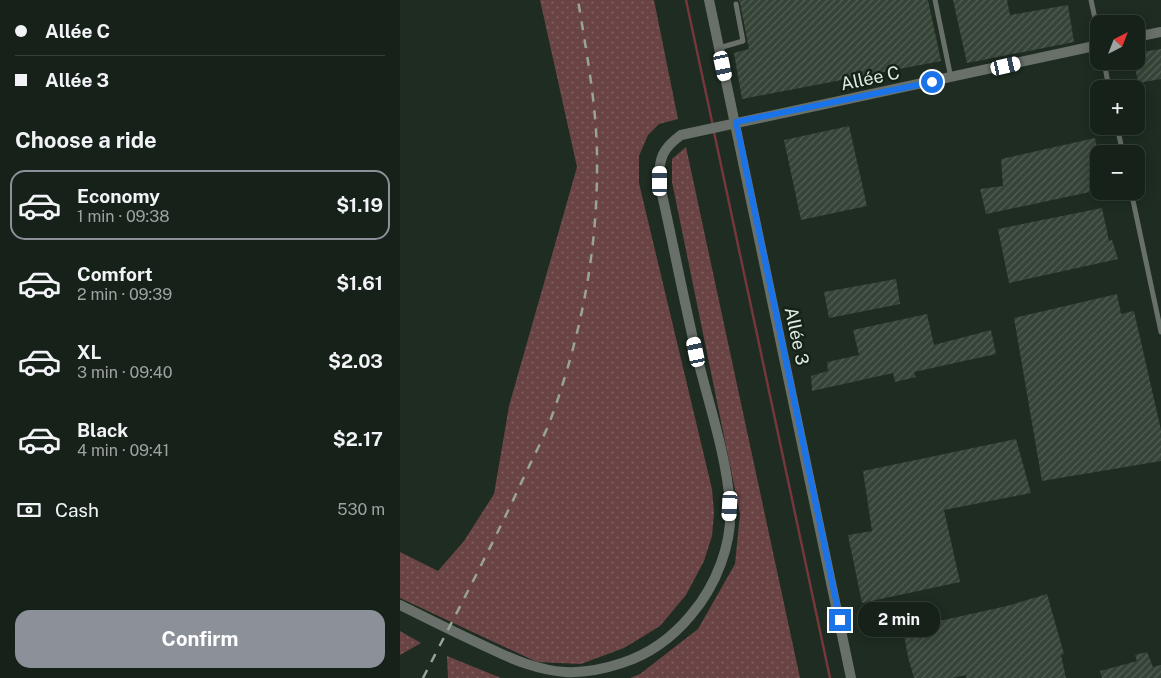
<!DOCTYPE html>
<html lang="en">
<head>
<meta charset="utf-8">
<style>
	body { margin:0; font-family:"Public Sans",sans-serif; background:#232e26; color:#f1f3f6; height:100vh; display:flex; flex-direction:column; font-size:19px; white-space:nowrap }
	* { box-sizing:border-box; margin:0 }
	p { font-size:16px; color:#9ea3a2 }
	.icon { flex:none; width:28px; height:28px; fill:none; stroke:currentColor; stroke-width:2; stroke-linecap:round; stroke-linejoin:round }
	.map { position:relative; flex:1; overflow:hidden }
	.panel { display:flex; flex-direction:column; background:#162119; width:400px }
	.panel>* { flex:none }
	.top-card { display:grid; align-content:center; height:110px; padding:0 15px; background:#162119 }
	.needle { width:32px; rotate:42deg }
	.tools { position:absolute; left:690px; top:15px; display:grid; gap:10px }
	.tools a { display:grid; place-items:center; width:55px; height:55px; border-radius:10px; background:#162119; box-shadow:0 2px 12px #0003,0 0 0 1px #353e38; font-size:25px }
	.end { position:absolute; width:22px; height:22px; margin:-11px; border:6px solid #1a73e8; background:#fff; box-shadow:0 0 0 2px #fff }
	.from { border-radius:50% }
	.bubble { position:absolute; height:35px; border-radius:15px; background:#162119; box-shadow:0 2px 12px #0003,0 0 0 1px #353e38; font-size:16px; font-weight:700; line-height:35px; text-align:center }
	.car { position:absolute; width:15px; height:30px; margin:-15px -8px; border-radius:6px; box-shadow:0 0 4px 1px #0007; background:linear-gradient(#fff 24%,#345 0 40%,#fff 0 76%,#345 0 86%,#fff 0) }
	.top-card b { display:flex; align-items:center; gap:18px; height:48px; font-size:19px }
	.top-card b+b { border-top:1px solid #353e38 }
	.top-card i { width:12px; height:12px; background:#f1f3f6 }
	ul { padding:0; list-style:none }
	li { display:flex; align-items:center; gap:15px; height:70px; margin:0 10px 8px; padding:0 5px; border:2px solid transparent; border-radius:15px }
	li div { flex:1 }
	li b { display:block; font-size:19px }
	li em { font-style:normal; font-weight:700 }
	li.selected { border-color:#8c9099 }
	li>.icon { width:45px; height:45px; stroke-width:1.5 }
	h2 { padding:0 15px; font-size:22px; line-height:60px }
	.pay { display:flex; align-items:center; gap:12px; height:55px; padding:0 15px; font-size:19px }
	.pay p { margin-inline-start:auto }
	.primary-button { display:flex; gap:10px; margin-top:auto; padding:10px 15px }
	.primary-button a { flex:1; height:58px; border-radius:15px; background:#8c9099; color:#fff; font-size:20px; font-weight:700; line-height:58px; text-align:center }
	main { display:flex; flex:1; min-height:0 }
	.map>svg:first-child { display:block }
	.grass { fill:url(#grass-dots) }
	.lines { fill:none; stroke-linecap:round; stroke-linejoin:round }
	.stream { stroke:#75373c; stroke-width:2.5 }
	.building { fill:url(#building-hatch) }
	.service { stroke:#69706a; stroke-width:5 }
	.minor { stroke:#69706a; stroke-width:10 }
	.tertiary { stroke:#69706a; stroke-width:10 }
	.rail { stroke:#98a39a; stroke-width:2.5; stroke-dasharray:9 9; stroke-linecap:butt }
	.route { stroke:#1a73e8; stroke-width:6 }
	.labels { text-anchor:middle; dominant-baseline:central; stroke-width:5; stroke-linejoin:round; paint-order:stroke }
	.street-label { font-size:18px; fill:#e1eae2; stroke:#152217 }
</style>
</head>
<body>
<main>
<section class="panel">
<div class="top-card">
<b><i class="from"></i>Allée C</b>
<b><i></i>Allée 3</b>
</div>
<h2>Choose a ride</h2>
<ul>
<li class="selected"><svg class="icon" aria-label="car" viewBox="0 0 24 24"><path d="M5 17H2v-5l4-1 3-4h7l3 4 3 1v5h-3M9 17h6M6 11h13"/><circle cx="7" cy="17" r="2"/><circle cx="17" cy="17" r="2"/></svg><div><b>Economy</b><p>1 min · 09:38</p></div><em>$1.19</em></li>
<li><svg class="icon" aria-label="car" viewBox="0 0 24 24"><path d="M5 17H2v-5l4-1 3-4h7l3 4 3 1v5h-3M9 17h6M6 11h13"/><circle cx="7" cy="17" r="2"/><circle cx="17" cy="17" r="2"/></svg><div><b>Comfort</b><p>2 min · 09:39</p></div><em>$1.61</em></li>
<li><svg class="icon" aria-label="car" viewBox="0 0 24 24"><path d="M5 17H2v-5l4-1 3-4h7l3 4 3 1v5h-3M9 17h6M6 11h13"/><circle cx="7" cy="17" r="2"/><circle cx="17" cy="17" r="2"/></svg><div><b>XL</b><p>3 min · 09:40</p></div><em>$2.03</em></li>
<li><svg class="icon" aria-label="car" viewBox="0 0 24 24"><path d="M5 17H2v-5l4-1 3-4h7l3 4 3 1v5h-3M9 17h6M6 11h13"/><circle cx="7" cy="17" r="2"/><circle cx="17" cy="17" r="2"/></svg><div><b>Black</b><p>4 min · 09:41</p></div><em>$2.17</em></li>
</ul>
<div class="pay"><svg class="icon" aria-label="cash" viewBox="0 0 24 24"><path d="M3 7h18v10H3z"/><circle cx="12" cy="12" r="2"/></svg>Cash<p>530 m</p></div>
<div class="primary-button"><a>Confirm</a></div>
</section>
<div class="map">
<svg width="761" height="678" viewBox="0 0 761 678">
	<defs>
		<pattern id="grass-dots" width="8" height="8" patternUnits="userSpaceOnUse" patternTransform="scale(1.25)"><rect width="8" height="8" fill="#6a4445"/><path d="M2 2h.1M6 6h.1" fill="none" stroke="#7f5f60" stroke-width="1.8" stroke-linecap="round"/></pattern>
		<pattern id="building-hatch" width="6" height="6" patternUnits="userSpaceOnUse" patternTransform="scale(1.25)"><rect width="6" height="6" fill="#364438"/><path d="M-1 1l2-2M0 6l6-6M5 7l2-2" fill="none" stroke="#535f54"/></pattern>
	</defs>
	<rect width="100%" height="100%" fill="#1e2c21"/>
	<path class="grass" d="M140,0H254L278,119L259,124L248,135L239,156V183L312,489L314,513L312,536L304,561L286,595L260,626L224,648L181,664L137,662L0,598V552L38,571L64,541L94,494L109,406L177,167Z
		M286,147L400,678H230L240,674L298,629L335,564L340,514L272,182V159Z
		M0,631L21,643L0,655Z
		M47,656L101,678H48Z"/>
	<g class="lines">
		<path class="stream" d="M286,0L313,126
			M314,132L430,678"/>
	</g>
	<path class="building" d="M338,0H528L541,61L342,99L334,53L349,49L340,3Z
		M553,0H607L610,15L668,5L674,42L567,63Z
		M761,49V79L738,83L734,61H736V53Z
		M449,126L467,206L401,220L384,140Z
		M695,138L699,158V190L586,214L580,189L603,186L601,159Z
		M702,208L709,241L712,240L718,259L609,283L598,229Z
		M496,279L500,304L429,318L424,292Z
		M717,294L721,314L734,311L761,430V461L642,481L614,318Z
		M527,314L534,345L591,330L596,354L514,372L516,377L495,382L493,373L412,391L411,376L428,371L427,362L459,355L453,330Z
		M616,439L631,493L544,510L560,582L462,603L448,535L472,531L463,471Z
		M647,594L664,654L661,655L666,678H566V675L552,678H514L508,657L503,629L607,606Z
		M747,652L753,667L761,665V678H702L700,671L737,661L735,655Z"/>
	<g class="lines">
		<path class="service" d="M535,0L551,78
			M691,0L699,37
			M319,48L343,41L336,4
			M704,61L709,89
			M717,126L723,154
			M731,191L761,332"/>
		<path class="minor" d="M309,0L451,678"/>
		<path class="tertiary" d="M736,37L761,32
			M0,605C30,620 60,635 91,649C114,660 138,670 165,672C184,673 204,669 222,663C250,654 272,638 291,615C316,586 333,543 330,504C326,453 308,402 296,352C283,296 272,238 259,181C259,158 262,149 281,135L699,45"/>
		<path class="rail" d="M23,678C57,612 92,546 123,479C133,457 145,436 153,413C181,334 197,253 197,169C198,112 187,56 178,0"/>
	</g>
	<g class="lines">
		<path class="route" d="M440,620L336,122L532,82"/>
	</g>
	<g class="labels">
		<g class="street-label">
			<text transform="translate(470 78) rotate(-12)">Allée C</text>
			<text transform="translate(397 336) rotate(78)">Allée 3</text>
		</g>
	</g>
</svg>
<div class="tools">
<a><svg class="needle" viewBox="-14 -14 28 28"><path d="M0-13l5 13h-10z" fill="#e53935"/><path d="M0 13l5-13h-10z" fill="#9ea3a2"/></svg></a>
<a>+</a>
<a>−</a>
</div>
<i class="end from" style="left:532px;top:82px"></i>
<i class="end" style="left:440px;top:620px"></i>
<div class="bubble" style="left:458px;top:602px;width:82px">2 min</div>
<i class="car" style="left:323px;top:66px;rotate:168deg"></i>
<i class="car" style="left:606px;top:66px;rotate:77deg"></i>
<i class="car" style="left:260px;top:181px;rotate:0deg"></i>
<i class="car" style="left:296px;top:352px;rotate:348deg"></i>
<i class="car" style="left:330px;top:506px;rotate:183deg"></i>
</div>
</main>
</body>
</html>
